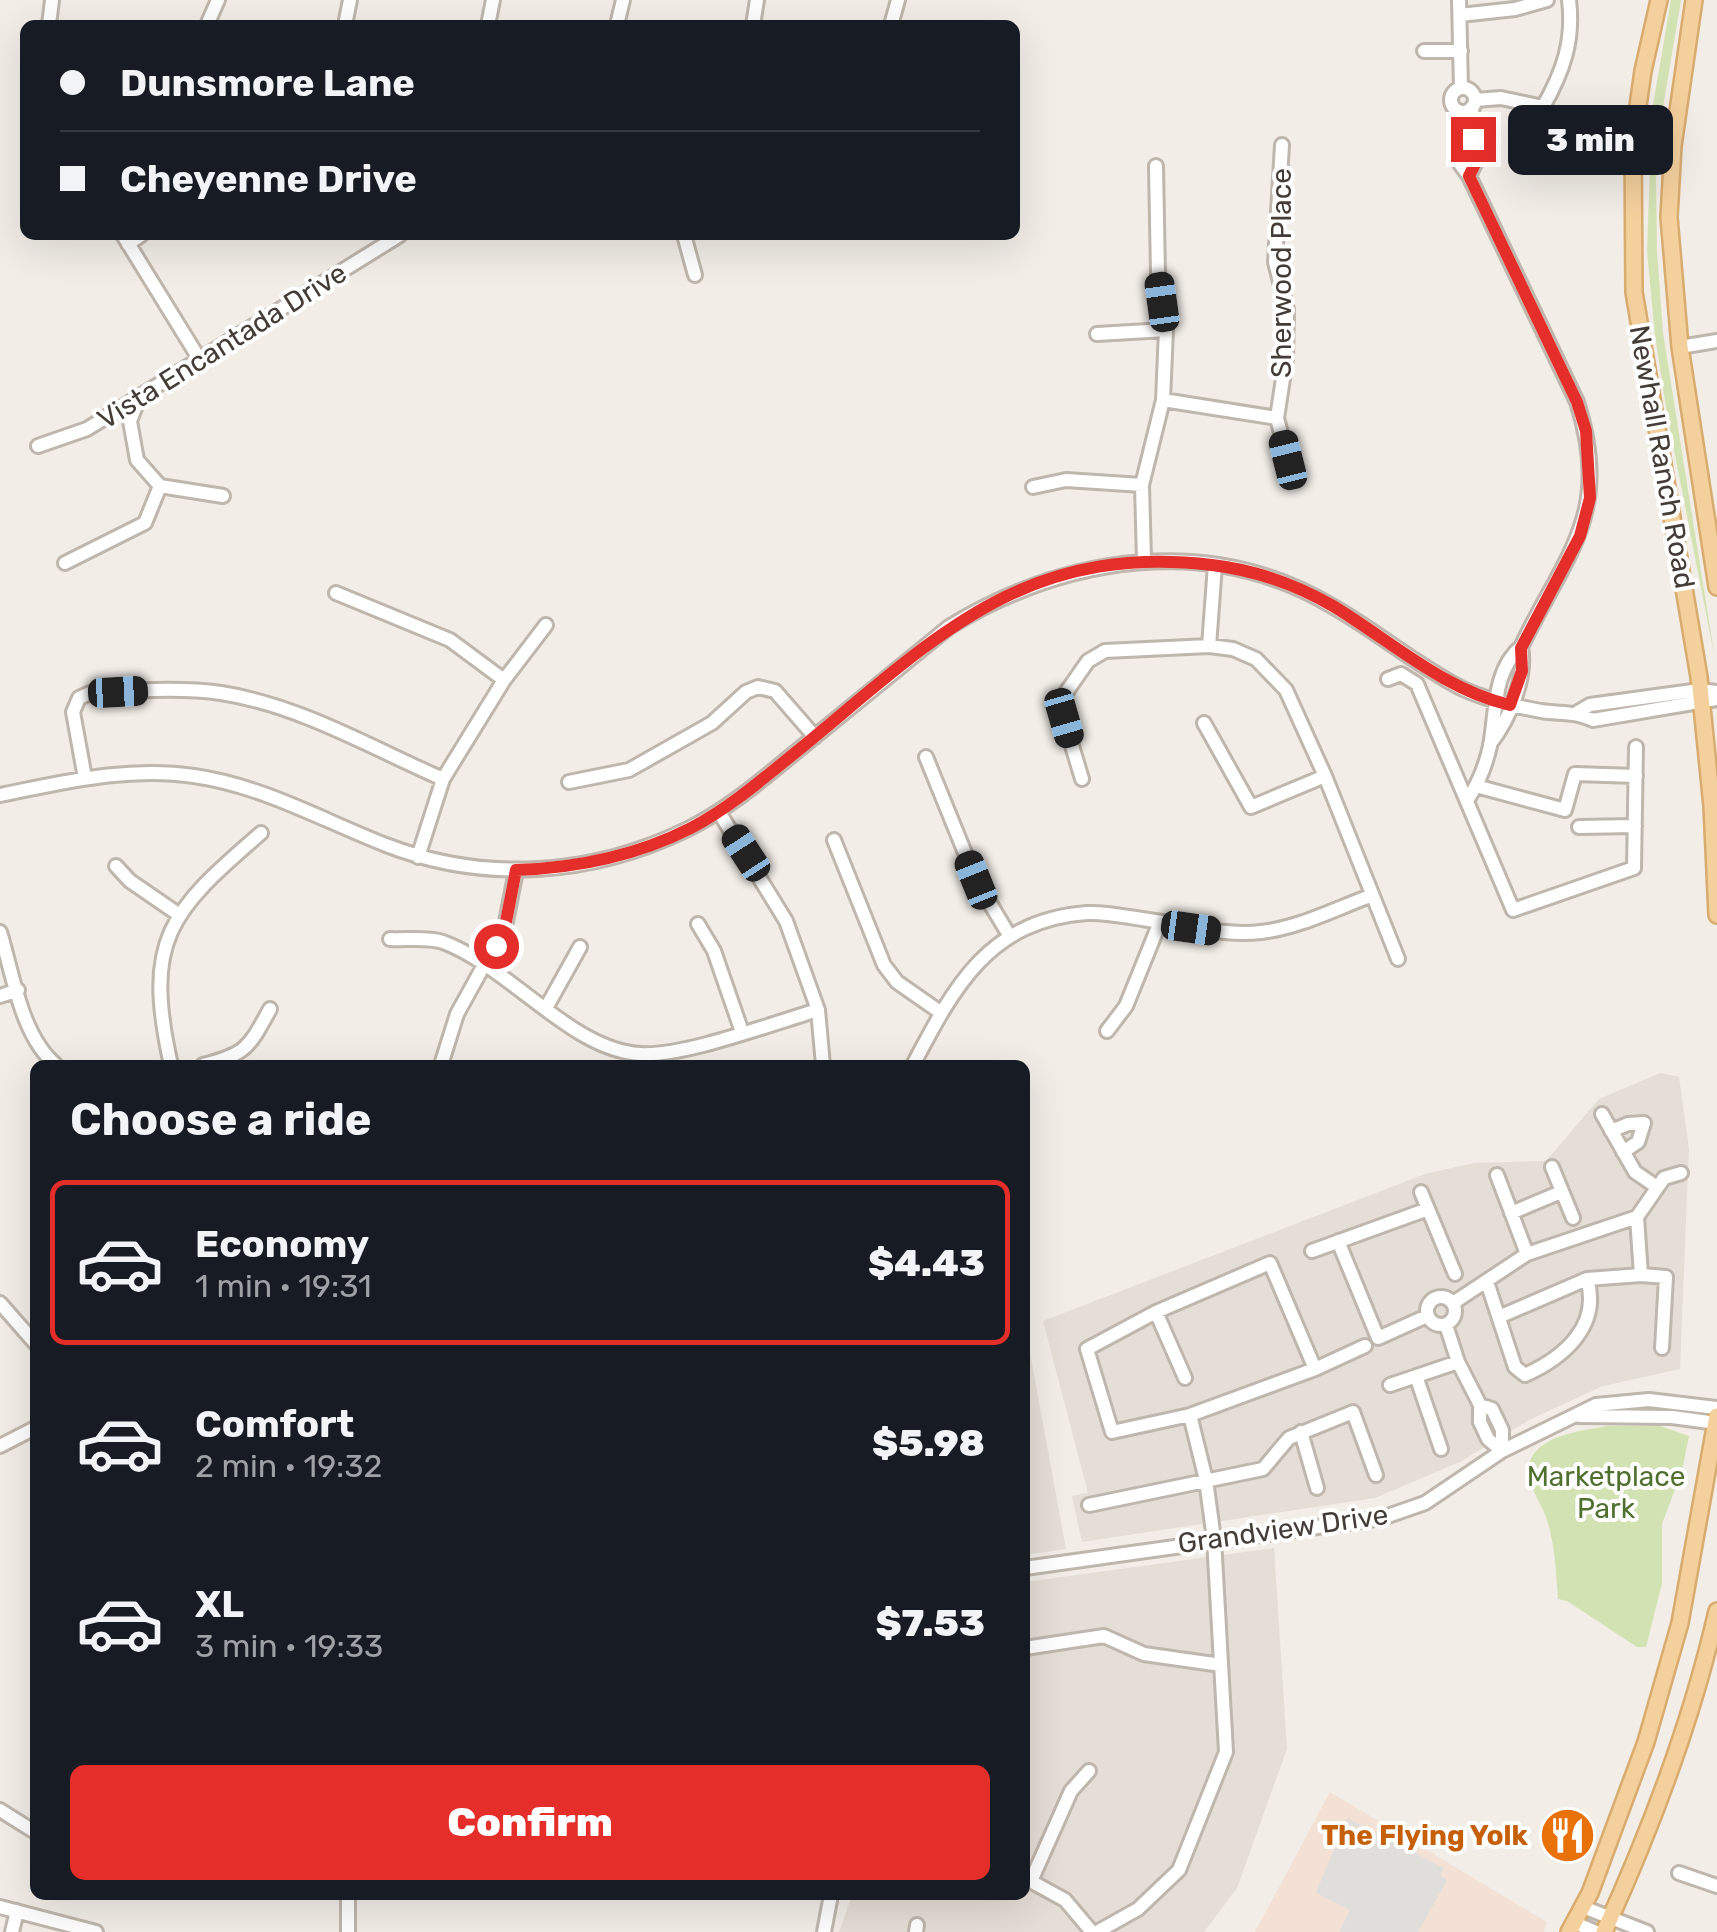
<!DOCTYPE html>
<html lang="en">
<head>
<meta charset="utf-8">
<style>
	body { margin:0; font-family:Rubik,sans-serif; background:#242831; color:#f1f3f6; height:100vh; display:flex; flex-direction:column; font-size:38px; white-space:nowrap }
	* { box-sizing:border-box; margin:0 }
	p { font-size:32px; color:#9ea1a6 }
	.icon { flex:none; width:55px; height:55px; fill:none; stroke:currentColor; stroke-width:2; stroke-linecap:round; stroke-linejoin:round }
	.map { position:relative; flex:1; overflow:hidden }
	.details { position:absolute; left:30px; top:1060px; width:1000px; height:840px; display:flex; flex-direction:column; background:#171b24; border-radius:15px; box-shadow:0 10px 40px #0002 }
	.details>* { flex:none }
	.hud { position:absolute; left:20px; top:20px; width:1000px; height:220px; border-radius:15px; box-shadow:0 10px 40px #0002; display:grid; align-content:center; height:220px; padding:0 40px; background:#171b24 }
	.end { position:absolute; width:45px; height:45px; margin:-22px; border:12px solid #e52e2a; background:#fff; box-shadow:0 0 0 5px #fff }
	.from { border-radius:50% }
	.bubble { position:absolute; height:70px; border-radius:15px; background:#171b24; box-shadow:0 10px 40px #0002; font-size:32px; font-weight:800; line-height:70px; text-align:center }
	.car { position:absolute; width:30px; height:60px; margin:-30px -15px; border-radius:12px; box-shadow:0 0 8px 2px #0007; background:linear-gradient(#222 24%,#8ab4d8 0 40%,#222 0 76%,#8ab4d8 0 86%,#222 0) }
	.hud b { display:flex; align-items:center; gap:35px; height:95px; font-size:38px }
	.hud b+b { border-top:2px solid #363941 }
	.hud i { width:25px; height:25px; background:#f1f3f6 }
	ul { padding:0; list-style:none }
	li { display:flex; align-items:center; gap:30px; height:165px; margin:0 20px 15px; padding:0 20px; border:5px solid transparent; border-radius:15px }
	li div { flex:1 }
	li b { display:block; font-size:38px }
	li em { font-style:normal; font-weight:800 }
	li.selected { border-color:#e52e2a }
	li>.icon { width:90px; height:90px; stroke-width:1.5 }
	h2 { padding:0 40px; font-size:45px; line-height:120px }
	.cta { display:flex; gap:20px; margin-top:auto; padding:20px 40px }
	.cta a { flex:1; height:115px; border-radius:15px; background:#e52e2a; color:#fff; font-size:40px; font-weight:800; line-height:115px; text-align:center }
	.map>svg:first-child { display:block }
	.residential { fill:#e5ded6 }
	.commercial { fill:#f2e1d4 }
	.green { fill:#d3e2b3 }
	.parking { fill:#e0dedb }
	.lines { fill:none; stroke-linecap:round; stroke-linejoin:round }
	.minor-casing { stroke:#bfb6ad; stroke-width:18 }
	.major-casing { stroke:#d8ab6f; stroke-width:20 }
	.minor { stroke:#fff; stroke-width:12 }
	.major { stroke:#f4d09d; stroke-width:15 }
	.route { stroke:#e52e2a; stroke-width:12 }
	.labels { text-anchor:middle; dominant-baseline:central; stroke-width:8; stroke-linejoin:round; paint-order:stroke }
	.street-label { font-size:28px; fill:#443d37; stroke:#fff }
	.park-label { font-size:28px; fill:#50702f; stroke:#fff }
	.food-label { font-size:28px; font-weight:bold; fill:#c56008; stroke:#fff; text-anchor:end }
</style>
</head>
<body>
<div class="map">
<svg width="1717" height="1932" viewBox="0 0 1717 1932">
	<rect width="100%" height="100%" fill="#f2ede7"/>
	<path class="residential" d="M1660,1073L1679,1077L1689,1149L1680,1369L1603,1386L1531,1419L1460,1462L1375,1498L1082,1542L1072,1496L1088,1493L1043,1321L1425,1174L1474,1163L1546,1161L1599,1099Z
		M1026,1331L1066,1549L1025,1555V1332Z
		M1274,1548L1287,1749L1237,1888L1204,1932H839L852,1895H1025V1582Z"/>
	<path class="commercial" d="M1330,1792L1547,1922L1544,1932H1255Z"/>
	<path class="green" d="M1671,0H1681L1662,113L1656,177L1657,251L1663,333L1715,659L1667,414L1655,335L1647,251L1652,111Z
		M1607,1426H1660L1689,1436L1682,1471L1662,1524V1583L1646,1647H1637L1567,1601L1558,1599C1556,1573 1555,1545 1547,1520C1543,1506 1531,1491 1529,1476C1524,1437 1579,1431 1607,1426Z"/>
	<path class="parking" d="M1347,1818L1444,1868L1440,1875L1447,1880L1418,1932H1339L1350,1910L1316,1893Z"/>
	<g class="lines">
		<defs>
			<path id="minor" d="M1459,0L1461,88
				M1460,15L1515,9L1547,0
				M49,25L52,0
				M207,25L218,0
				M345,25L350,0
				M488,25L493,0
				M617,25L623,0
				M753,25L757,0
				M891,25L898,0
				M1424,51H1461
				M1451 100a12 12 0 1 1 24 0a12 12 0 1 1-24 0Z
				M1475,100L1501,98L1543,107L1561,126L1585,139L1633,141
				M1543,107C1563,72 1574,41 1569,0
				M1457,110L1460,164L1469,176L1577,402C1613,514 1566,553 1521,647C1493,670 1496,714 1490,746C1486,764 1478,784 1468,799
				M1282,145L1275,262L1287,310L1286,359L1277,418L1288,460
				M1469,176L1475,164L1472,107
				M123,235L200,360
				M684,235L695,275
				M128,244L141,235
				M1097,334L1166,330
				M1680,347L1717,341
				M139,398L130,421L137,460L160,486L223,496
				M1163,400L1277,418
				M38,446L87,429L400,235
				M1033,487L1066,480L1142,485
				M1144,561L1142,485L1163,400L1166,330L1158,274L1156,166
				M65,563L145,523L160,486
				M336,593L450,640L504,680
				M1209,646L1215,565
				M1388,679L1401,674L1417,684L1513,910L1634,868L1636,747
				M1578,712L1590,705L1700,690L1717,692
				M1204,723L1251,807L1325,776
				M1490,744C1509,720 1527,678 1521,647
				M926,757L976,880L1009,935
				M85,778L73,712L79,698L90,693C134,691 178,687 221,693C299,705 372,748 443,779
				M1082,779L1064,719L1065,694L1088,661L1105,651L1209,646L1233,649L1256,659L1286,690L1325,776L1398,959
				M569,782L629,770L712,723L746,692L758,687L775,691L815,737
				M1476,786L1565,810L1575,774L1636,776
				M0,795C65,782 128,766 194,776C263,786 322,820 386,845C484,883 591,876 686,830C729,809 765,777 802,747C851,707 900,667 949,627C1065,556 1209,533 1332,606C1376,631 1415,664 1461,688C1486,700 1514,706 1541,711C1560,714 1575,711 1593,720L1717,699
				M719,812L786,921L818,1010L823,1065
				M1579,827L1635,826
				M834,840L884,965L897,982L940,1012
				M418,857L443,779L504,680L546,625
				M116,866L130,881L178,914
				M698,924L714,951L742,1032
				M0,932C13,974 21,1036 56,1065
				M390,939C406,940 428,937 443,942C510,967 571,1050 640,1054C684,1057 773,1023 818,1010
				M0,996L18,990
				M546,1008L580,947
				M1107,1031L1126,1006L1160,922
				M171,1065C143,940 169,912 261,833
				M203,1065C247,1054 249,1047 270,1009
				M441,1065L457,1014L505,927L516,871
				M913,1065C954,987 989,920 1087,913C1108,912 1133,918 1155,921C1191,926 1225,936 1261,932C1298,928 1335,909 1370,896
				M1602,1114L1635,1172L1657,1187
				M1611,1131L1628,1124L1644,1123L1638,1142L1623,1152
				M1552,1167L1573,1218
				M1497,1175L1527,1254
				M1421,1192L1455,1274
				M1511,1213L1561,1192
				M1637,1217L1641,1275
				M1338,1241L1378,1338L1427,1316
				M1312,1251L1428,1209
				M1487,1282L1515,1367L1525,1375C1565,1357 1601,1325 1587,1279
				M1427 1311a14 14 0 1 1 28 0a14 14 0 1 1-28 0Z
				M0,1303L35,1343
				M1453,1303L1527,1254L1637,1217L1664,1178L1681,1173
				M1156,1312L1185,1378
				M1501,1316L1587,1279L1641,1275L1666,1277L1662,1348
				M1446,1325L1458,1362L1480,1405V1422L1488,1439L1502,1451
				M1315,1369L1270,1263L1156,1312L1087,1349L1112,1432L1190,1415L1315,1369L1365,1346
				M1416,1376L1441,1449
				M1390,1385L1458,1362
				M1480,1405L1492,1409L1502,1430V1451
				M1580,1416L1672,1417L1717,1423
				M1301,1432L1317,1488
				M0,1446L35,1428
				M1089,1505L1263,1469L1289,1438L1353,1412L1376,1475
				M1025,1568L1382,1518L1425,1503L1502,1451L1596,1405L1649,1400L1717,1408
				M1025,1648L1104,1636L1144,1654L1221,1665
				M0,1810L35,1832
				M1679,1873L1717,1886
				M1025,1878L1065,1900L1092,1932
				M1031,1881L1071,1791L1089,1771
				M348,1895V1932
				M0,1907L96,1932
				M1583,1907L1647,1932
				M1575,1923L1596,1932
				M12,1932L17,1911
				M824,1932L831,1895
				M916,1932L917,1925
				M1097,1932L1138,1909L1179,1870L1226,1752L1214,1539L1206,1480L1190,1415"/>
			<path id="major" d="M1659,0L1643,71L1633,141L1634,292L1699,677L1712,806L1717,915
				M1694,0L1673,146L1669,217L1680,347L1717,587
				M1569,1932L1590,1893L1646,1742L1680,1623L1717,1416
				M1604,1932C1651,1829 1692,1721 1717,1611"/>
		</defs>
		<use href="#minor" class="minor-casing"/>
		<use href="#major" class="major-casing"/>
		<use href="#minor" class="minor"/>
		<use href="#major" class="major"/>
	</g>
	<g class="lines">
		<path class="route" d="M496,946L505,927L516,870C577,868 636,856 691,828C731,807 765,777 801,748C935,638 1023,543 1212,565C1254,570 1297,585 1333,606C1391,641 1444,690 1510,705L1522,671L1521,648L1580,536L1590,498L1586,431L1577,402L1469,176L1475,164L1473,139"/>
	</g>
	<defs>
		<symbol id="restaurant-disc" viewBox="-11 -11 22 22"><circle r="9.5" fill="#e8710a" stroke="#fff"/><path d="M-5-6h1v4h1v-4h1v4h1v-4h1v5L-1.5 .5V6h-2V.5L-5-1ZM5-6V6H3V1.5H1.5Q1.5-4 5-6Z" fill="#fff"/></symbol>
	</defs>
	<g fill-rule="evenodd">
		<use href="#restaurant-disc" x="1536" y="1804" width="63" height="63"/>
	</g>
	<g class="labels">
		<g class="street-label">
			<text transform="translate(1281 273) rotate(-90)">Sherwood Place</text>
			<text transform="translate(222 346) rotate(-32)">Vista Encantada Drive</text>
			<text transform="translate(1662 457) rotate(80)">Newhall Ranch Road</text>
			<text transform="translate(1283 1529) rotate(-8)">Grandview Drive</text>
		</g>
		<g class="park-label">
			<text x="1606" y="1476">Marketplace<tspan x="1606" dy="32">Park</tspan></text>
		</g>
		<g class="food-label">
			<text x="1528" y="1835">The Flying Yolk</text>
		</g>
	</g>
</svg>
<i class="end from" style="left:496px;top:946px"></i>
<i class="end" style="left:1473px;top:139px"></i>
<div class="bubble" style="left:1508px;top:105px;width:165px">3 min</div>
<i class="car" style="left:1162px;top:302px;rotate:352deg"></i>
<i class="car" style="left:1288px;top:460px;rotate:346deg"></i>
<i class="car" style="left:118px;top:692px;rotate:87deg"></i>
<i class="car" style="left:1064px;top:718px;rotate:164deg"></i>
<i class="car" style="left:746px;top:853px;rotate:327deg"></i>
<i class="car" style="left:976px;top:880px;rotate:338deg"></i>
<i class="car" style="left:1191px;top:928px;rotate:98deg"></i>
<div class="hud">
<b><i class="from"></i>Dunsmore Lane</b>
<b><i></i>Cheyenne Drive</b>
</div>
<section class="details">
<h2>Choose a ride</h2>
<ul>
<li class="selected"><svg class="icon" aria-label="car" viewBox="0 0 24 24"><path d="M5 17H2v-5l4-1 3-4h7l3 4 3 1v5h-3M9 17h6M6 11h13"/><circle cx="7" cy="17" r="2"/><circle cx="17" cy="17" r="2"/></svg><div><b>Economy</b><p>1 min · 19:31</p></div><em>$4.43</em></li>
<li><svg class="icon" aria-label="car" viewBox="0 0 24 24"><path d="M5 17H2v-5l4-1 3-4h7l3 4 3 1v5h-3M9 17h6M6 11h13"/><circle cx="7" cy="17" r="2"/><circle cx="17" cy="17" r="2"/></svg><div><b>Comfort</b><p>2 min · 19:32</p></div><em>$5.98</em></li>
<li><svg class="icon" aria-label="car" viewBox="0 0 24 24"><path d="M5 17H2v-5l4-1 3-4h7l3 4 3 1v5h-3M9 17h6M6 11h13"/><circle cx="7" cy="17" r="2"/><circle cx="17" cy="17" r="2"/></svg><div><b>XL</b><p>3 min · 19:33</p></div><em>$7.53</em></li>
</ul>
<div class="cta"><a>Confirm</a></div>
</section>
</div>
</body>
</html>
